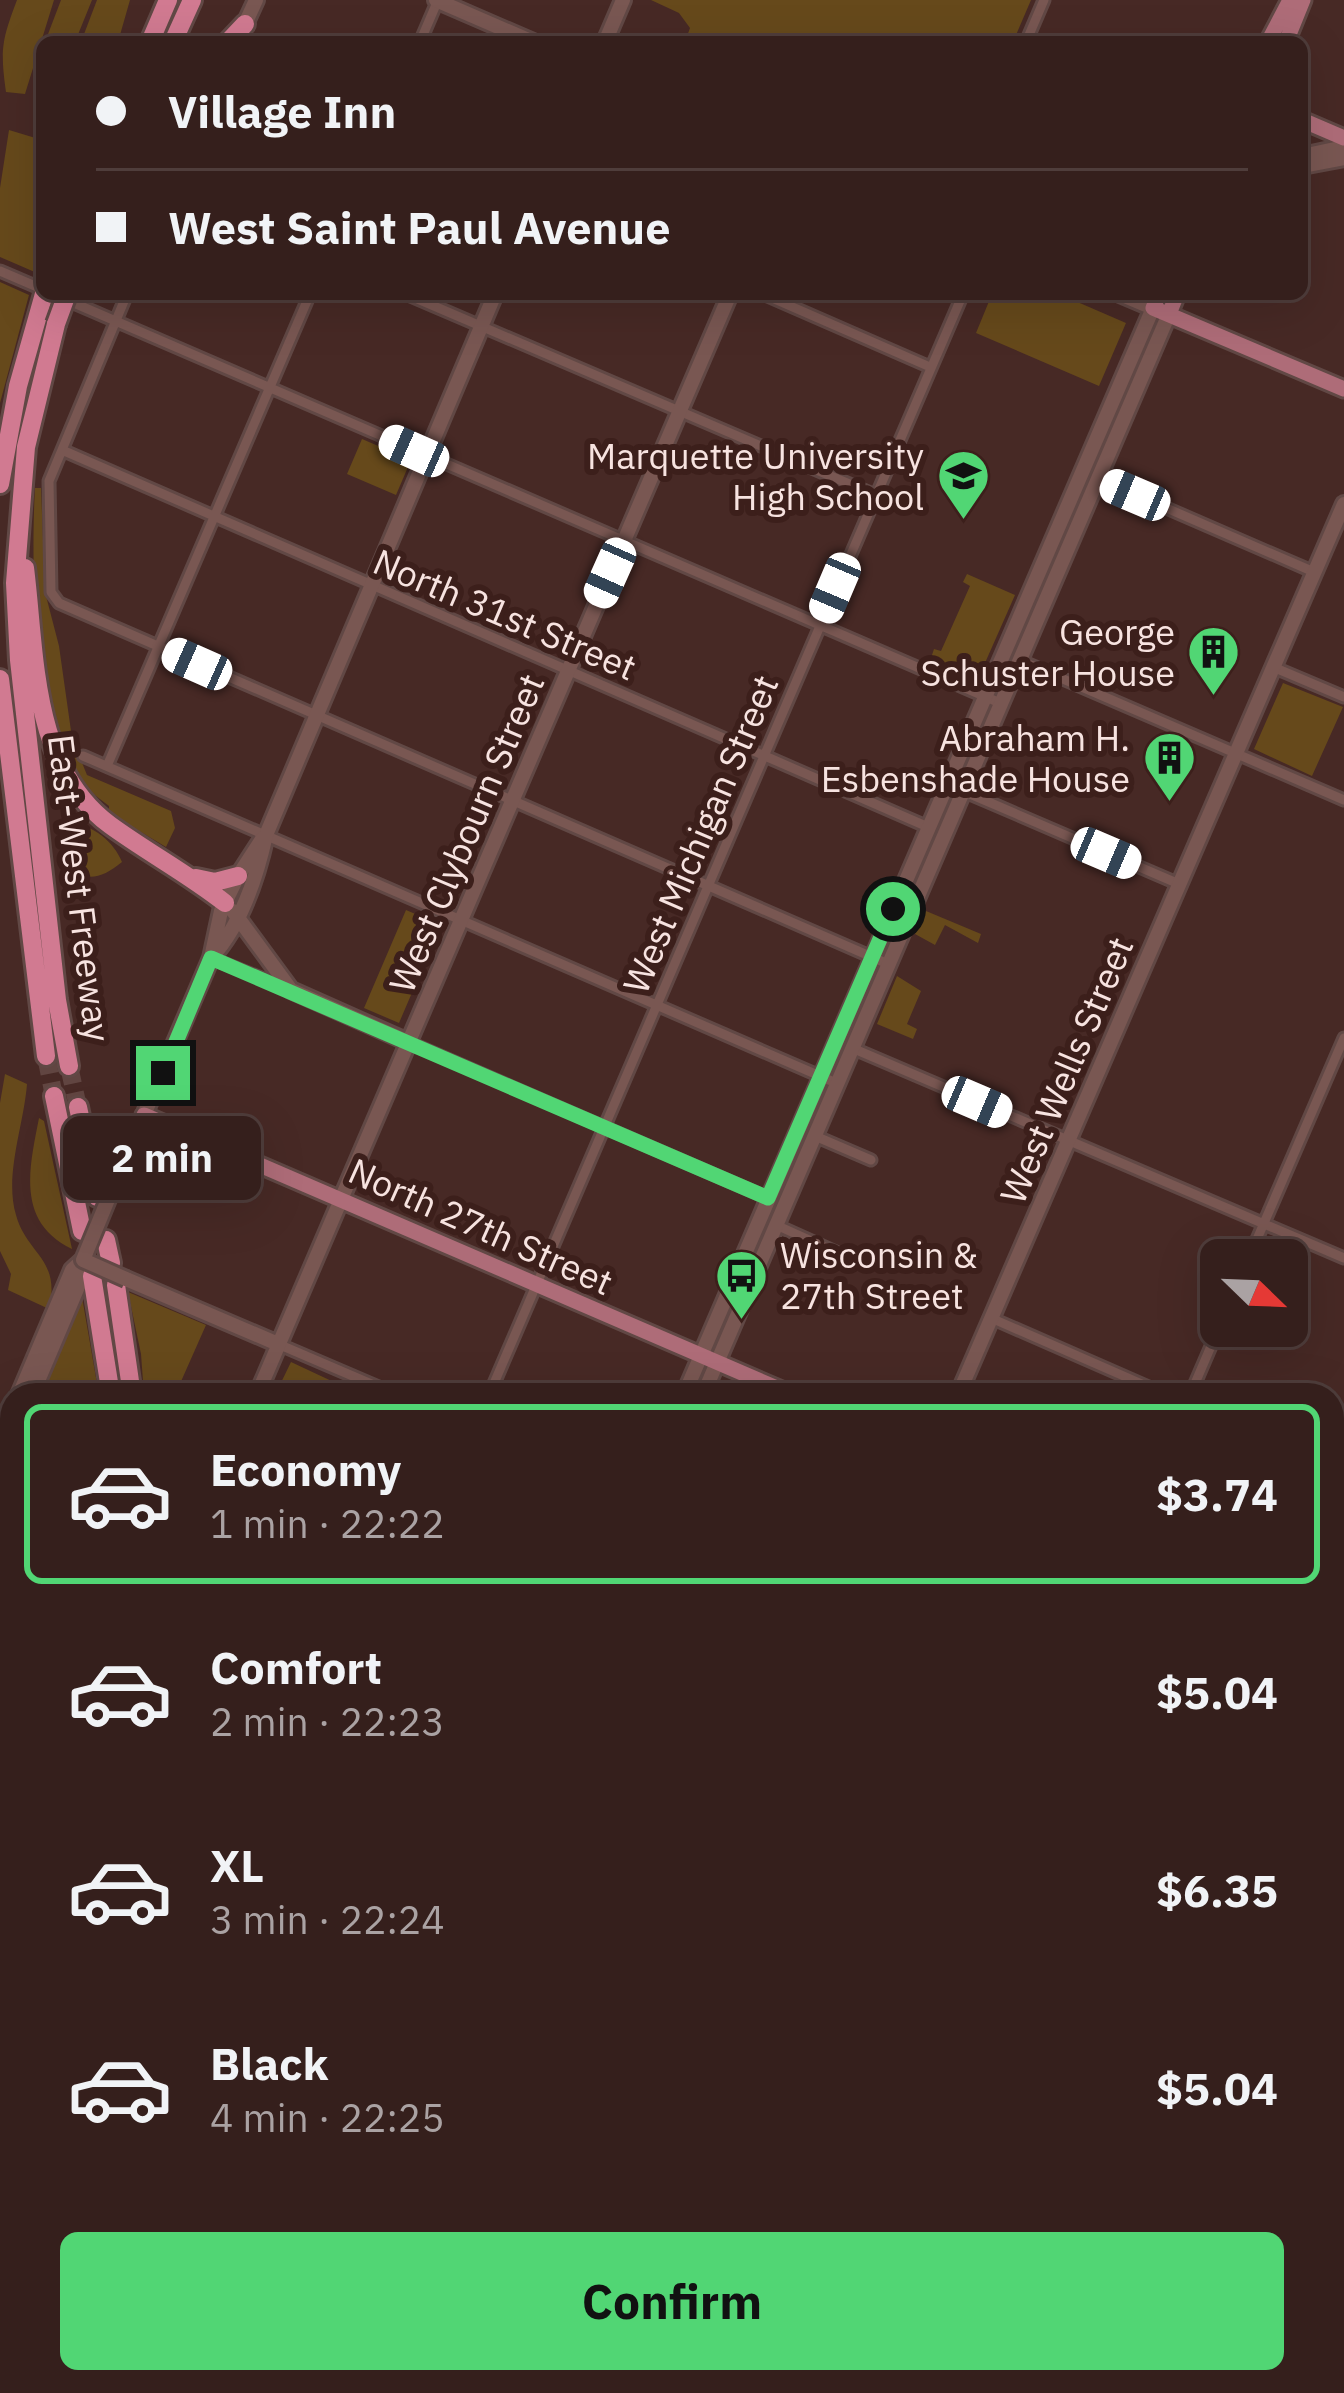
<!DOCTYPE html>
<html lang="en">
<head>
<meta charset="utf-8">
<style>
	body { margin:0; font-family:"IBM Plex Sans",sans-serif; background:#402c29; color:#f1f3f6; height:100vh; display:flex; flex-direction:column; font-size:45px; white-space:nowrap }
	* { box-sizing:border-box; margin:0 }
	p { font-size:39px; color:#aaa2a3 }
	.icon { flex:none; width:66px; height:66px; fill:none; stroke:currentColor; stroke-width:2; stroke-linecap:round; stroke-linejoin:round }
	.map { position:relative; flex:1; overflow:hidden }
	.panel { position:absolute; left:0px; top:1383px; width:1344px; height:1011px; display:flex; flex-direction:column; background:#351f1c; border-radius:36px 36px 0 0; box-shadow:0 12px 48px #0002,0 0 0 3px #4f3d3b }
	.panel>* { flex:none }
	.top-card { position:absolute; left:36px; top:36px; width:1272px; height:264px; border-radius:18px; box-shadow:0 12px 48px #0002,0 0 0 3px #4f3d3b; display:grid; align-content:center; height:264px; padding:0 60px; background:#351f1c }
	.needle { width:78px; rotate:113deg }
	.buttons { position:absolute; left:1200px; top:1239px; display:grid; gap:24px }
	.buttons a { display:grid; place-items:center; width:108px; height:108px; border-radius:18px; background:#351f1c; box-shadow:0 12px 48px #0002,0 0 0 3px #4f3d3b; font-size:60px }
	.end { position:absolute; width:54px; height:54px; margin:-27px; border:15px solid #51d674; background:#111; box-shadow:0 0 0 6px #111 }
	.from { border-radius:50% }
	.bubble { position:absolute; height:84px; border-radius:18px; background:#351f1c; box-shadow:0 12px 48px #0002,0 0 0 3px #4f3d3b; font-size:39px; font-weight:700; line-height:84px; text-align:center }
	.car { position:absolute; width:36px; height:72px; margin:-36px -18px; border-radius:15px; box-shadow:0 0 9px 3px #0007; background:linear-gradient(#fff 24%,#345 0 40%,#fff 0 76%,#345 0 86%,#fff 0) }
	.top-card b { display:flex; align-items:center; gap:42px; height:114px; font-size:45px }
	.top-card b+b { border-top:3px solid #4f3d3b }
	.top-card i { width:30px; height:30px; background:#f1f3f6 }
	ul { padding:21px 0 0; list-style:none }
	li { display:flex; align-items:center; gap:36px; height:180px; margin:0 24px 18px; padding:0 36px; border:6px solid transparent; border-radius:18px }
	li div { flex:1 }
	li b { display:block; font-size:45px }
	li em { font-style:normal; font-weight:700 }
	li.on { border-color:#51d674 }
	li>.icon { width:108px; height:108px; stroke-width:1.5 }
	.action { display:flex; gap:24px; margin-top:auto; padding:24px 60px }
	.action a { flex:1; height:138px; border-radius:18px; background:#51d674; color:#111; font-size:48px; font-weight:700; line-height:138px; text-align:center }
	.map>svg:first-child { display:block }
	.green { fill:#66491b }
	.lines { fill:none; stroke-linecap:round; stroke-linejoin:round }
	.highway-tunnel { stroke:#614541; stroke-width:18; stroke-dasharray:18 9; stroke-linecap:butt }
	.street-casing { stroke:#614845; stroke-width:15 }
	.secondary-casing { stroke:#614845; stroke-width:20 }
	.primary-casing { stroke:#614845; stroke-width:21 }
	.highway-casing { stroke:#614845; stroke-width:24 }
	.street { stroke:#795752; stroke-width:9 }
	.secondary { stroke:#795752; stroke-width:14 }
	.primary { stroke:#ae6c78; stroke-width:15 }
	.highway { stroke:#d17a91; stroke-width:18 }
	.secondary-bridge-casing { stroke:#614845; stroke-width:20; stroke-linecap:butt }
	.highway-bridge-casing { stroke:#614845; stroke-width:24; stroke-linecap:butt }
	.secondary-bridge { stroke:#795752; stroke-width:14 }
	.highway-bridge { stroke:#d17a91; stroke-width:18 }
	.route { stroke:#51d674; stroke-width:15 }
	.labels { text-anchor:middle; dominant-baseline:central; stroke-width:12; stroke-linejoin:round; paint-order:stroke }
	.poi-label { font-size:36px; fill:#f7e3e0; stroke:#3c1f1b; text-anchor:end }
	.street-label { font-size:36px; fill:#f7e3e0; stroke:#3c1f1b }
</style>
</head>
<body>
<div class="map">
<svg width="1344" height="2393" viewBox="0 0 1344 2393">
	<rect width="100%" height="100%" fill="#472925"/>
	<path class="green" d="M17,0H54L25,94L6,92C0,49 2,40 17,0Z
		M61,0H92L75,42H45Z
		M97,0H130L118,42H81Z
		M651,0H1031L1013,42H685L690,28L679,13Z
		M9,130L42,140V258L37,273L0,257V188Z
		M0,282L29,295L0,403Z
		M992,294H1059L1126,323L1099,386L976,333Z
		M362,439L411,460L396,495L347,474Z
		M35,488H41L45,592L59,646L72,738L87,775L171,811L175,828L166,847L109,813V806C97,797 84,787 75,775C32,717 31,559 35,488Z
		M967,574L1015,595L977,681L930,661L934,649L941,651L970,586L963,582Z
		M1283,683L1343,707L1312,776L1254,749Z
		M70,824C93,824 114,842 122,862C99,881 82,883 60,860L68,853Z
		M406,910L441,925L399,1023L364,1008Z
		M926,911L981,934L978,943L945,925L935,945L915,934Z
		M897,976L921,991L907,1024L917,1029L913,1039L877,1024Z
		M5,1074L27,1084C24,1125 4,1175 16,1215C27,1255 61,1258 49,1309L8,1290L11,1274L0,1251V1103Z
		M39,1118L44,1121L72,1249C16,1222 29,1169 39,1118Z
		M128,1292L206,1325L175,1395H144L141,1354Z
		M82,1297L99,1395H41L80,1301Z
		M291,1362L338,1384L333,1395H275Z"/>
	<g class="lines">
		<path class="highway-tunnel" d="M46,1056L54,1096
			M69,1066L78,1107"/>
		<defs>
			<path id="street" d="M420,42L438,0
				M1026,42L1044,0
				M0,271L42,289
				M53,294L1000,703
				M127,294L49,481L51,592L59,603L888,964
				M406,294L875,495
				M763,294L930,367
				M62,450L928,827
				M1097,478L1314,572
				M1019,660L1344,800
				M1273,667L1344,697
				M83,756L836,1083
				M107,766L310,294
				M963,791L1179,884
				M211,958L286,988
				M408,1042L768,1198
				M852,1048L1344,1258
				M815,1136L871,1160
				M776,1225L836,1252
				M1248,1260L1344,1038
				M991,1318L1167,1395
				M278,1344L397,1395
				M489,1395L963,294
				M1190,1395L1221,1323
				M1332,1493L1344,1473
				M1332,1798L1344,1803
				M1332,1969L1344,1974
				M1332,2225L1344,2230
				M0,2277L12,2282
				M243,2382L270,2393
				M675,2382L700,2393
				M764,2393L768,2382"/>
			<path id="secondary" d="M436,0L533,42
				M245,24L256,0
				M605,42L623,0
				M1302,156L1344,147
				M1302,166L1344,158
				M233,911L291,990L408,1042
				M211,958C240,927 257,876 266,835L495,294
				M109,1197L211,958L221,911L238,876L262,839
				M126,1279L278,1344
				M19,1395L72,1270L83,1260
				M32,1395L83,1275V1260
				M257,1395L730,294
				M684,1395L1153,308L1120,294
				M703,1395L1169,314
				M958,1395L1344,504
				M0,1443L12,1412
				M0,1465L12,1444
				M1332,1699L1344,1670
				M0,1992L12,1964
				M256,2393L261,2382
				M274,2393L278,2382
				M532,2393L536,2382
				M1036,2393L1041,2382"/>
			<path id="primary" d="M1268,42L1290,0
				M1286,42L1303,0
				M1302,120L1344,138
				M1159,294L1153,308L1344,389
				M1169,314L1177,294
				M144,1115L793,1395
				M124,1163L159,1138L184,1135
				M1332,1627L1344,1632
				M1332,2111L1344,2083
				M1332,2170L1344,2142
				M1211,2393L1215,2382
				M1236,2393L1241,2382"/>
			<path id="highway" d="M150,42L168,0
				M173,42L192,0
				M228,42L245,24
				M56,324L26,447L15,583L19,660L57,1000L69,1066
				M0,484L18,386L44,294
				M25,568C36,655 31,767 110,825C147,852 188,874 225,903
				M0,679L46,1056
				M196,878L215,882L238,876
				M54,1096L82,1231
				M78,1107L97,1197
				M106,1240L111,1263
				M92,1276L111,1395
				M116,1285L132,1395
				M8,1422L12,1426
				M0,1469L12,1462
				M0,1775L12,1752
				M0,1800L12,1778
				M0,1853L12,1830
				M0,1889L12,1870"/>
		</defs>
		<use href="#street" class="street-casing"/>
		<use href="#secondary" class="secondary-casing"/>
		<use href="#primary" class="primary-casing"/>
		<use href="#highway" class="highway-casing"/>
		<use href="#street" class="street"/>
		<use href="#secondary" class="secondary"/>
		<use href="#primary" class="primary"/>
		<use href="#highway" class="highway"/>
		<defs>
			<path id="secondary-bridge" d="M109,1197L83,1260L126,1279"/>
			<path id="highway-bridge" d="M56,324L67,294"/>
		</defs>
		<use href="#secondary-bridge" class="secondary-bridge-casing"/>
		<use href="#highway-bridge" class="highway-bridge-casing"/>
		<use href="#secondary-bridge" class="secondary-bridge"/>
		<use href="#highway-bridge" class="highway-bridge"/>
	</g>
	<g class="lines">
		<path class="route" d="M163,1073L211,958L768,1198L893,909"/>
	</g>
	<defs>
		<symbol id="school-pin" viewBox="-11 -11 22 30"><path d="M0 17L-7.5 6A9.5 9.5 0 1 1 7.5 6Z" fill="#51d674" stroke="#3c1f1b"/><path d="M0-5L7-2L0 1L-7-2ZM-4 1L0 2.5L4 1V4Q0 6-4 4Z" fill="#111"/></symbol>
		<symbol id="building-pin" viewBox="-11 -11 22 30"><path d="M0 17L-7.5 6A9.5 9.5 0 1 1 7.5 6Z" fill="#51d674" stroke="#3c1f1b"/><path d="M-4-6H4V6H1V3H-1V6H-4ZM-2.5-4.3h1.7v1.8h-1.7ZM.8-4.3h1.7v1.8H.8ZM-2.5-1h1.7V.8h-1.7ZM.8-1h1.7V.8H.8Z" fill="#111"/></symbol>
		<symbol id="bus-pin" viewBox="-11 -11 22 30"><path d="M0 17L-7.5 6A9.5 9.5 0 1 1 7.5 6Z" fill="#51d674" stroke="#3c1f1b"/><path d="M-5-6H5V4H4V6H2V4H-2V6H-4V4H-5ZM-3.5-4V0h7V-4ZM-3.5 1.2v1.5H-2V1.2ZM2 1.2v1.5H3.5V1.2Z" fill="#111"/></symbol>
	</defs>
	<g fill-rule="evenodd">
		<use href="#school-pin" x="934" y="446" width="59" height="81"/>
		<use href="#building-pin" x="1184" y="622" width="59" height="81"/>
		<use href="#building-pin" x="1140" y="728" width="59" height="81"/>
		<use href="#bus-pin" x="712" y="1246" width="59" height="81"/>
	</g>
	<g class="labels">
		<g class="poi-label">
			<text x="924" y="455">Marquette University<tspan x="924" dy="41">High School</tspan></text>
			<text x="1175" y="631">George<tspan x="1175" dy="41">Schuster House</tspan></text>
			<text x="1130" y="737">Abraham H.<tspan x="1130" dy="41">Esbenshade House</tspan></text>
			<text x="780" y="1254" text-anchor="start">Wisconsin &amp;<tspan x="780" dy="41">27th Street</tspan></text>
		</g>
		<g class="street-label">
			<text transform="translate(505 614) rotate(23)">North 31st Street</text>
			<text transform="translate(466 833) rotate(-67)">West Clybourn Street</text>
			<text transform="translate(700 834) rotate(-67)">West Michigan Street</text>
			<text transform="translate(80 888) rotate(83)">East-West Freeway</text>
			<text transform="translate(1066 1070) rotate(-67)">West Wells Street</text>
			<text transform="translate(481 1226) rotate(24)">North 27th Street</text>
		</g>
	</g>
</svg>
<div class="buttons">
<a><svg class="needle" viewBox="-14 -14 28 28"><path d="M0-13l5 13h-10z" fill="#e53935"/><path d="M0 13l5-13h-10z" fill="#aaa2a3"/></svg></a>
</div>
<i class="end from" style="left:893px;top:909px"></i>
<i class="end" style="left:163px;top:1073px"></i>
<div class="bubble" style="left:63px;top:1116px;width:198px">2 min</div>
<i class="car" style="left:414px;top:451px;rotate:294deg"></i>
<i class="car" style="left:1135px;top:495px;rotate:293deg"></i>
<i class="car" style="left:610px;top:573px;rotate:204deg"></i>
<i class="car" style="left:835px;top:588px;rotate:203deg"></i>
<i class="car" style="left:197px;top:664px;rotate:294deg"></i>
<i class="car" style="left:1106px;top:853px;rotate:113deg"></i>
<i class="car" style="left:977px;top:1102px;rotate:113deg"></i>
<div class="top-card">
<b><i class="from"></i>Village Inn</b>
<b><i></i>West Saint Paul Avenue</b>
</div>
<section class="panel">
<ul>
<li class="on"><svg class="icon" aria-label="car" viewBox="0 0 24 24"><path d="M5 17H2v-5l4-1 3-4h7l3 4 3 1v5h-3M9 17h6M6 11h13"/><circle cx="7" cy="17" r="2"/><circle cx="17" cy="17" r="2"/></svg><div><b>Economy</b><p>1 min · 22:22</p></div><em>$3.74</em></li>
<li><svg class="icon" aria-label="car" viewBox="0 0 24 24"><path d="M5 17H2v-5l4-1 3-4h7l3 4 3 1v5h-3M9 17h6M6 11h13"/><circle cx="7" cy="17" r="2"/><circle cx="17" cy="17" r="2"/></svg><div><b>Comfort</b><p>2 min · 22:23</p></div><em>$5.04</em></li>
<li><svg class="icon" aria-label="car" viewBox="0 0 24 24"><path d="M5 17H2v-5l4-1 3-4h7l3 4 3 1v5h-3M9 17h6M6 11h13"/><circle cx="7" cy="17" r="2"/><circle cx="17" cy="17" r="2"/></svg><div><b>XL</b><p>3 min · 22:24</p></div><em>$6.35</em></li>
<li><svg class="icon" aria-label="car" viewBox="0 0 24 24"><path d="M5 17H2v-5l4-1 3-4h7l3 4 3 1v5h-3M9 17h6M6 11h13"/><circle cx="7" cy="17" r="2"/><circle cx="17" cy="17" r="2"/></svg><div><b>Black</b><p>4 min · 22:25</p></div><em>$5.04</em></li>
</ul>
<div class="action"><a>Confirm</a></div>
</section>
</div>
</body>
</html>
